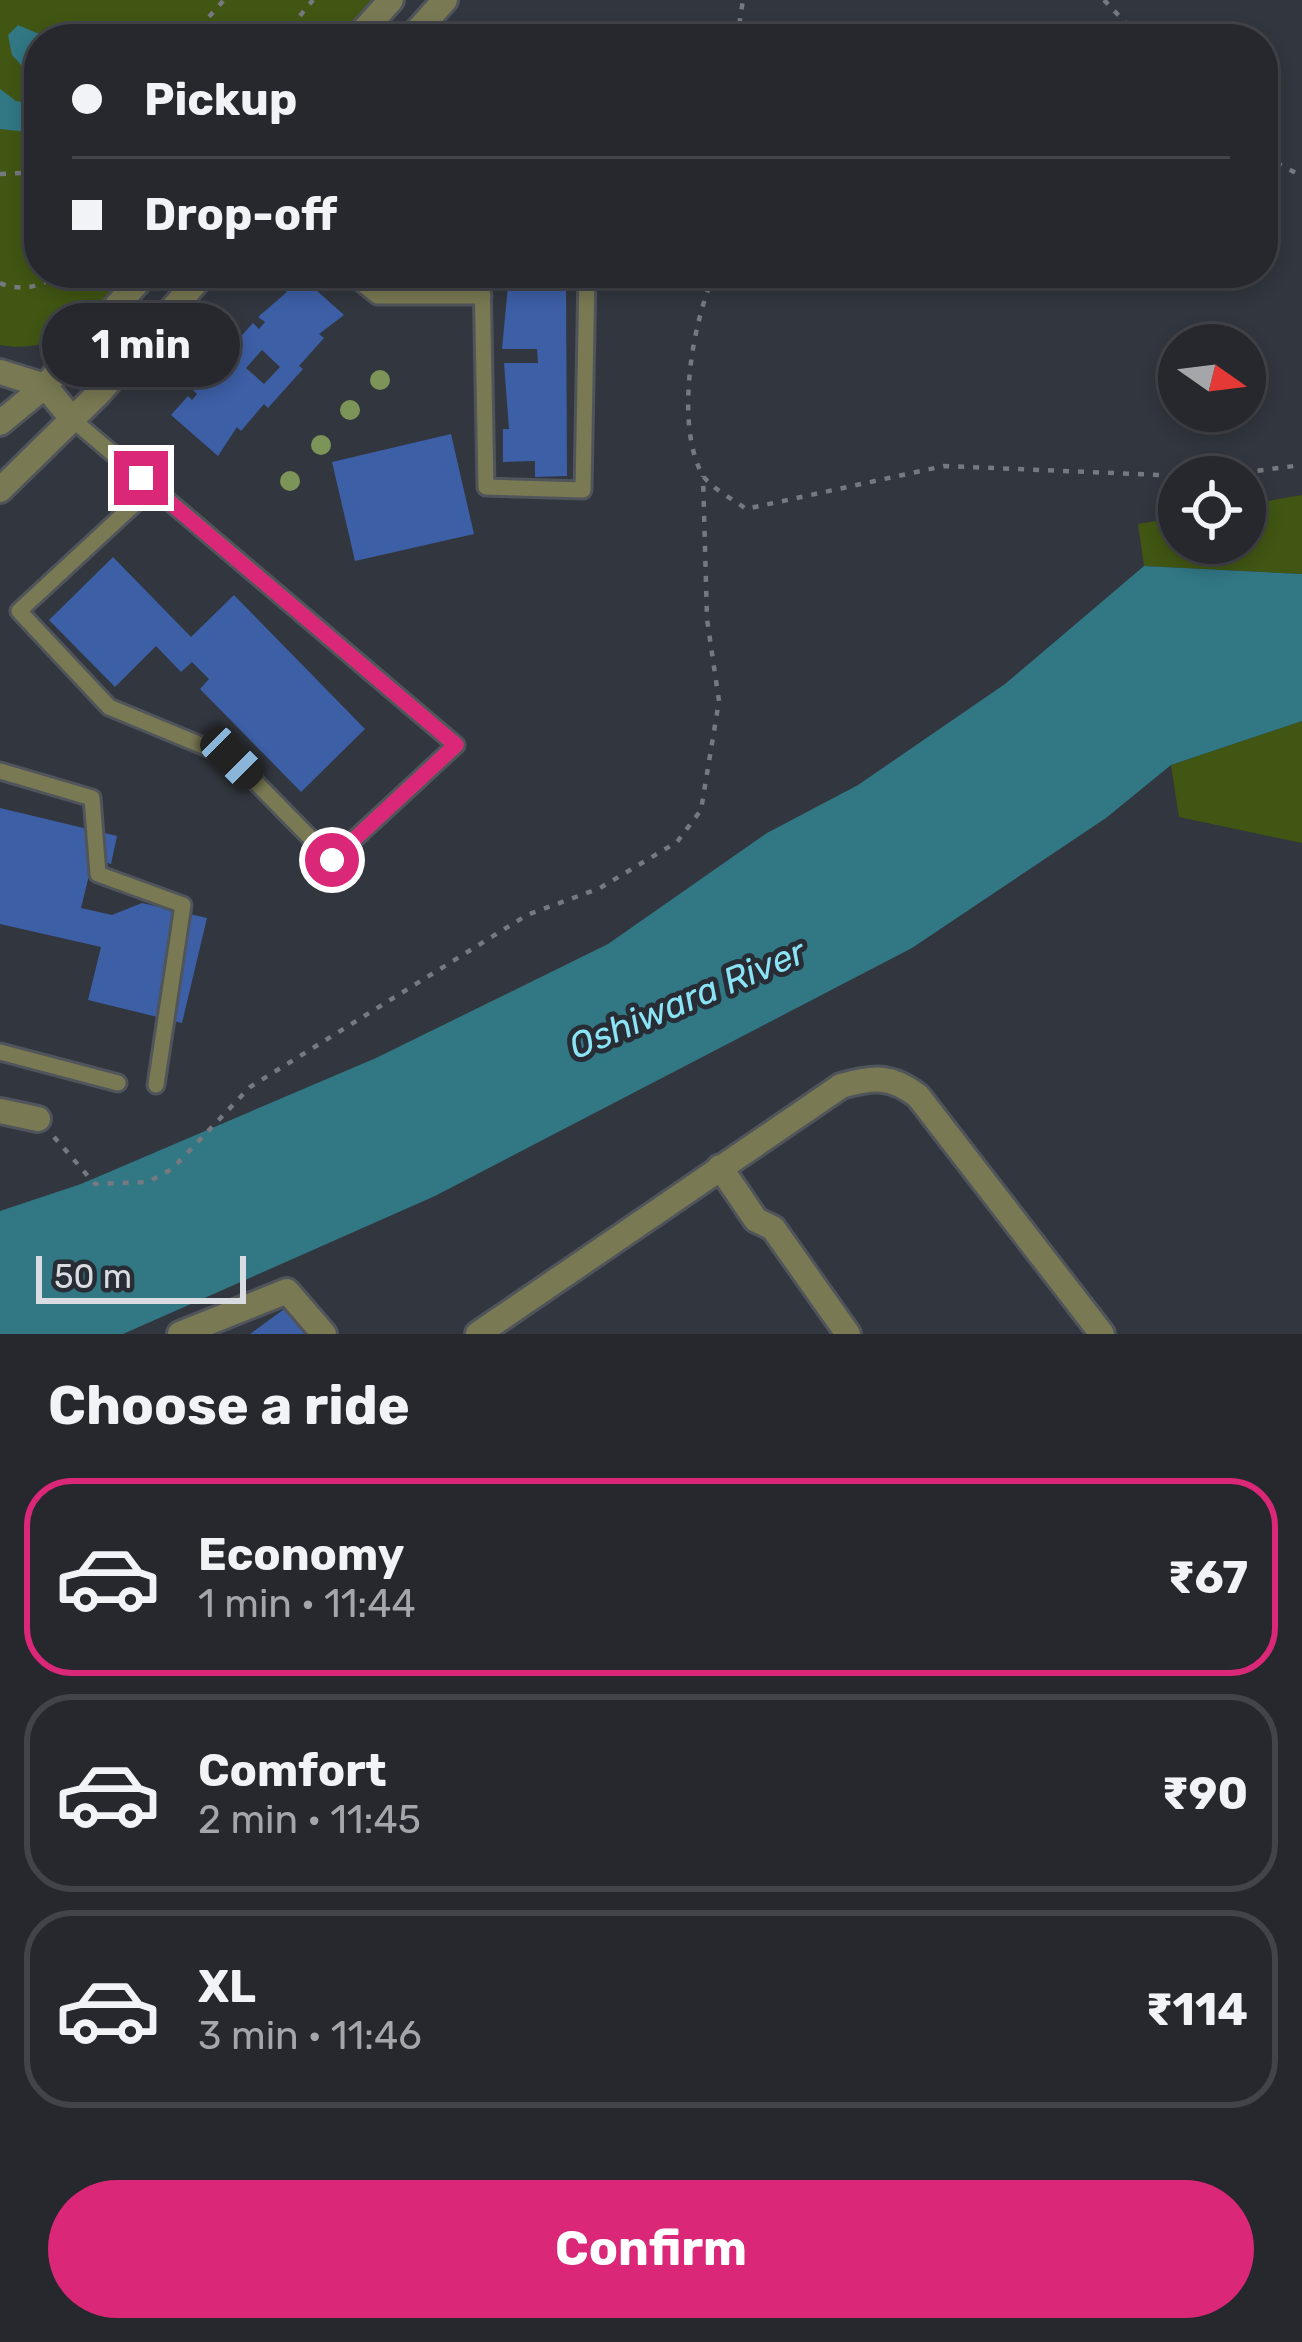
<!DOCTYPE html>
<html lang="en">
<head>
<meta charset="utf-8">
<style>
	body { margin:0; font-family:Rubik,sans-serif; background:#2e3036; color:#f1f3f6; height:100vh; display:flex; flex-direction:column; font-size:45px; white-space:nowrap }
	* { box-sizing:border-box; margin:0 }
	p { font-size:39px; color:#a4a6aa }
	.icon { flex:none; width:66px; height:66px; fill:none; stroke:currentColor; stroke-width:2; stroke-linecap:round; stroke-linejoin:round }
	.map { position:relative; height:1334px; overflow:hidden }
	.side { display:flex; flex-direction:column; background:#26282e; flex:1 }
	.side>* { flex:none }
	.hud { position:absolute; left:24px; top:24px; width:1254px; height:264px; border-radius:48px; box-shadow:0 6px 18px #0003,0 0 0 3px #42444a; display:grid; align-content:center; height:264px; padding:0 48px; background:#26282e }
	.needle { width:78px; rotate:104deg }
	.buttons { position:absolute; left:1158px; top:324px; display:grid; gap:24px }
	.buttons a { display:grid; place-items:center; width:108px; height:108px; border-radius:50%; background:#26282e; box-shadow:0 6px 18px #0003,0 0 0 3px #42444a; font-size:60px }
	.scale { position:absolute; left:36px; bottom:30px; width:210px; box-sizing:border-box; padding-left:12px; border:6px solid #d9dce1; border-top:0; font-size:33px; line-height:42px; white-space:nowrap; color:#d9dce1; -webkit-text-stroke:9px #282c34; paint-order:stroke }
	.end { position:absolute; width:54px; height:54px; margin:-27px; border:15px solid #db2777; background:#fff; box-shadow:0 0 0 6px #fff }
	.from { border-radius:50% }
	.bubble { position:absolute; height:84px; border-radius:42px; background:#26282e; box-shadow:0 6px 18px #0003,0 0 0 3px #42444a; font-size:39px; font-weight:700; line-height:84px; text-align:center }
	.car { position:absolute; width:36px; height:72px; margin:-36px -18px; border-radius:15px; box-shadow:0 0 9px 3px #0007; background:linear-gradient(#222 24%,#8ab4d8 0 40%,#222 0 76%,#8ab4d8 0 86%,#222 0) }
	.hud b { display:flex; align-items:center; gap:42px; height:114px; font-size:45px }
	.hud b+b { border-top:3px solid #42444a }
	.hud i { width:30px; height:30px; background:#f1f3f6 }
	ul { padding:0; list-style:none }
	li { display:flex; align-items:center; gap:36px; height:198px; margin:0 24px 18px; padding:0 24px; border:6px solid #42444a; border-radius:48px }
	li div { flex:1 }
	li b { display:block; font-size:45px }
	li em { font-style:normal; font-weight:700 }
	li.on { border-color:#db2777 }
	li>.icon { width:108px; height:108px; stroke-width:1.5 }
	h2 { padding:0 48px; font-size:54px; line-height:144px }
	.button { display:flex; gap:24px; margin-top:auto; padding:24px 48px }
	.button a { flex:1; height:138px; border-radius:72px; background:#db2777; color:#fff; font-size:48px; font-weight:700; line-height:138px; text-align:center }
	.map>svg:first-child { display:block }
	.green { fill:#415613 }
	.water { fill:#317784 }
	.building { fill:#3d5fa6; fill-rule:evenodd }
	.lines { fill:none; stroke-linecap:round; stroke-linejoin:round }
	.service-casing { stroke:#50545b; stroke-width:21 }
	.minor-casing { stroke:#50545b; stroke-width:30 }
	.tertiary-casing { stroke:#50545b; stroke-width:30 }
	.path { stroke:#757980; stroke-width:4.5; stroke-dasharray:6 9; stroke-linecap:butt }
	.service { stroke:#797953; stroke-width:15 }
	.minor { stroke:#797953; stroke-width:24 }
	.tertiary { stroke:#797953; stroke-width:24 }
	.tree { fill:#7c9457 }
	.route { stroke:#db2777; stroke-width:15 }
	.labels { text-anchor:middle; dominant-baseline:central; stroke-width:10; stroke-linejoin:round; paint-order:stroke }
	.water-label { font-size:36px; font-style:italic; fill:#8ae4f6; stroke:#282c34 }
</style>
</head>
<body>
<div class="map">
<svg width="1302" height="1334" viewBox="0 0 1302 1334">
	<rect width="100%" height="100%" fill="#32363e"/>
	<path class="green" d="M0,0H384L348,39H39V273H135C98,314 61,356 0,345Z
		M1302,495V574L1144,566L1138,524L1179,517V543H1245V505Z
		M1302,721V843L1179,817L1171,765Z"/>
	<path class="water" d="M18,25L44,36L88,39H39L36,81L12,55L8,35Z
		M0,89L16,101L39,105V133L0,129Z
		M1144,566L1302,574V721L1171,765L1106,818L912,948L435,1196L123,1334H0V1211L81,1184L376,1058L608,944L767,833L858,785L1005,684Z"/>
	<path class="building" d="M297,273L344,315L319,334L324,338L299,366L303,369L268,408L264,404L241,431L237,427L218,456L171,415L188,396L192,400L197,394L193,390L209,372L214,377L221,369L216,364L253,323L259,329L265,322L258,317L287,292L283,289ZM262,350L280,367L264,384L246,368Z
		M502,273H566L567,476L535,477V461L503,462V429H509L504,363H538L537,349H502L508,285H502Z
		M451,434L474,534L355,561L332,462Z
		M113,557L191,637L234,595L365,729L301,792L200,689L209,679L192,662L181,672L156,646L115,687L49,620Z
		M0,808L117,836L111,864L93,859L81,908L112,915L142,903L207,918L182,1023L88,1000L101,947L0,924Z
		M287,1307L306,1334H250Z"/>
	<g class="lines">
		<defs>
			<path id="service" d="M349,273L377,296H483
				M482,273L486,487L583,490L587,273
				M72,419L456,745L332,860L232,758L109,707L19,611L153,487
				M0,771L92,798L98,874L183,905L156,1085
				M0,1052L118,1083"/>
			<path id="minor" d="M0,1111L38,1119
				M720,1167L756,1220L773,1228L848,1334
				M180,1334L287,1291L324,1334
				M478,1334L841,1086C873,1077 891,1075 918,1096L1102,1334"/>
			<path id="tertiary" d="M356,39L391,0
				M410,39L445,0
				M0,372L45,386L72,419
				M0,423L45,386L146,273
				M0,490L98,394L204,273"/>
		</defs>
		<use href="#service" class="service-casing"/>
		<use href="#minor" class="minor-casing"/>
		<use href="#tertiary" class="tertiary-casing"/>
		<path class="path" d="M1104,0L1141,39
			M189,39L224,0
			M281,39L313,0
			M737,39L743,0
			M1263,156L1302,176
			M0,174L39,172
			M715,273C692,322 675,424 702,474C709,487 733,499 746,509L944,466L1208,477L1302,465
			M0,283C21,292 42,287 59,273
			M54,1137L95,1184L148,1182L172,1169L250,1087L527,915L600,888L677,842L701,810L719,701L707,619L703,476"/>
		<use href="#service" class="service"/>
		<use href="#minor" class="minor"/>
		<use href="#tertiary" class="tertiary"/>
	</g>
	<g class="tree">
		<circle cx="197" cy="358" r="10"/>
		<circle cx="380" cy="380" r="10"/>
		<circle cx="350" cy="410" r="10"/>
		<circle cx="321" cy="445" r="10"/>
		<circle cx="290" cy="481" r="10"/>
	</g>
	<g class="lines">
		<path class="route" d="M141,478L456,745L332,860"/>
	</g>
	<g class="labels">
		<g class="water-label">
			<text transform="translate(687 999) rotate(-23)">Oshiwara River</text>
		</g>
	</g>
</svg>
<div class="buttons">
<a><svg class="needle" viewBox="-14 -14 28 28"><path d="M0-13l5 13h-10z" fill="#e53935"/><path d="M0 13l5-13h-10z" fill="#a4a6aa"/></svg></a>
<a><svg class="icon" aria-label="locate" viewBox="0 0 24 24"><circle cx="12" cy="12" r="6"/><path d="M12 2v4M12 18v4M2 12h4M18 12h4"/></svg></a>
</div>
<div class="scale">50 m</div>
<i class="end from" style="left:332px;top:860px"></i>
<i class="end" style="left:141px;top:478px"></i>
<div class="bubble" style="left:42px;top:303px;width:198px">1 min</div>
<i class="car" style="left:232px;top:758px;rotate:135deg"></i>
<div class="hud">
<b><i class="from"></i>Pickup</b>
<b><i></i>Drop-off</b>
</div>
</div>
<section class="side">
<h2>Choose a ride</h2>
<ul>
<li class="on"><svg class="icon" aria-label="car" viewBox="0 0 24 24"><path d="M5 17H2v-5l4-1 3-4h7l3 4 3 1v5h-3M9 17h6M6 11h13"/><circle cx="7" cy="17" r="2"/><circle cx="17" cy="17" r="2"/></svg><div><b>Economy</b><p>1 min · 11:44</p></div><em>₹67</em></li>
<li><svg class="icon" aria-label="car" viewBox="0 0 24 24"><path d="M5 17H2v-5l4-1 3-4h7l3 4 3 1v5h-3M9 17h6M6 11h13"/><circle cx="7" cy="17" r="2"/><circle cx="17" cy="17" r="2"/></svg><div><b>Comfort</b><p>2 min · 11:45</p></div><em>₹90</em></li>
<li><svg class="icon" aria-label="car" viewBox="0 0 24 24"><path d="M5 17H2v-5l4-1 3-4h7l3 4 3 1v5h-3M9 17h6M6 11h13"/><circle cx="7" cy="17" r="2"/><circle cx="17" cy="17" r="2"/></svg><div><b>XL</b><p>3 min · 11:46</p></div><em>₹114</em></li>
</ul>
<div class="button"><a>Confirm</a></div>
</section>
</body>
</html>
